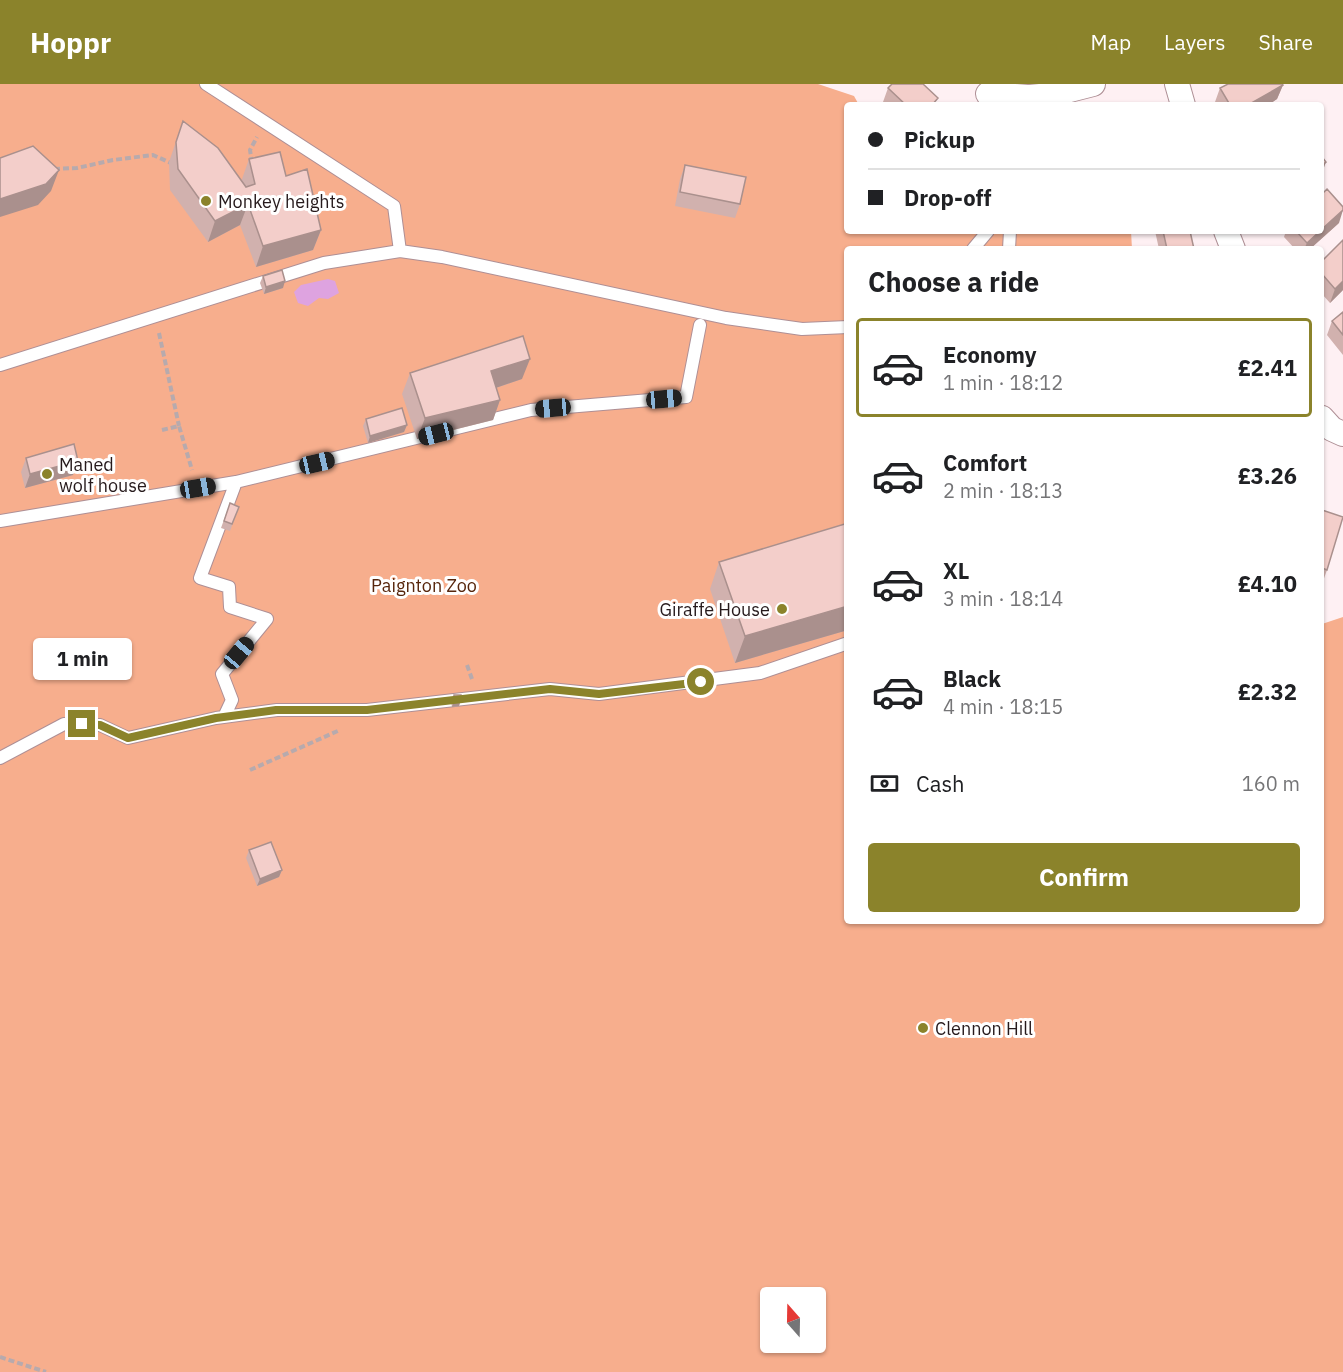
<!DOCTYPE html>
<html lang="en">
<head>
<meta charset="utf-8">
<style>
	body { margin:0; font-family:"IBM Plex Sans",sans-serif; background:#f6f6f6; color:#202124; height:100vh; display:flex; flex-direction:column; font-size:22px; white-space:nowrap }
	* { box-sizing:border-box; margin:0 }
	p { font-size:20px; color:#757577 }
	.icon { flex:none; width:33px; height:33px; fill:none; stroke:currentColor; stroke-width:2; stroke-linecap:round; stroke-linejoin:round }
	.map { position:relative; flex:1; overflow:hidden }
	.panel { position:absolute; left:844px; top:162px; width:480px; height:678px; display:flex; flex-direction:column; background:#fff; border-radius:6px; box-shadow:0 2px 4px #0004 }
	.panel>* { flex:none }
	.hud { position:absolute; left:844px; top:18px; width:480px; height:132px; border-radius:6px; box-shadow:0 2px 4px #0004; display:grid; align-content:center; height:132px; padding:0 24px; background:#fff }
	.needle { width:39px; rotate:340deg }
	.controls { position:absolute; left:760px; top:1203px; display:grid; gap:12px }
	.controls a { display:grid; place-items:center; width:66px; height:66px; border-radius:6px; background:#fff; box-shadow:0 2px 4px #0004; font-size:30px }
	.end { position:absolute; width:27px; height:27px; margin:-14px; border:8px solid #8b832b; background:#fff; box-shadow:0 0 0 3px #fff }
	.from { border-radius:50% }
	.bubble { position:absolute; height:42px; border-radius:6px; background:#fff; box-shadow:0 2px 4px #0004; font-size:20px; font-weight:700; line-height:42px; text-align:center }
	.car { position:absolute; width:18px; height:36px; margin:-18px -9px; border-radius:8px; box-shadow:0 0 4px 2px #0007; background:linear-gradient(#222 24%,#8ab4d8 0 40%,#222 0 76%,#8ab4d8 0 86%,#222 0) }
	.hud b { display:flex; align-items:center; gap:21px; height:57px; font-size:22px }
	.hud b+b { border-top:2px solid #e0e0e0 }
	.hud i { width:15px; height:15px; background:#202124 }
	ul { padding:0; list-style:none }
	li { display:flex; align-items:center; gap:18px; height:99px; margin:0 12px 9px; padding:0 12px; border:3px solid transparent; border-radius:6px }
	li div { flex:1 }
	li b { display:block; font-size:22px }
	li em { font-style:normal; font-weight:700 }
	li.selected { border-color:#8b832b }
	li>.icon { width:54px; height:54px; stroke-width:1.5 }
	h2 { padding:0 24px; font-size:27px; line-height:72px }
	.pay { display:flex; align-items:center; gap:15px; height:66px; padding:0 24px; font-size:22px }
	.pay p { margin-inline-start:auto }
	.action { display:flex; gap:12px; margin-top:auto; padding:12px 24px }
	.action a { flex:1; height:69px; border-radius:6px; background:#8b832b; color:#fff; font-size:24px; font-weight:700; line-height:69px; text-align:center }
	header { display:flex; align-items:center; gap:36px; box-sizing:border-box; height:84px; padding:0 30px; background:#8b832b; color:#fff }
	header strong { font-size:28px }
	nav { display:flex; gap:33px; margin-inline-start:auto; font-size:21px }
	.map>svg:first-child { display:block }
	.green { fill:#f7ae8d; fill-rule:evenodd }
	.water { fill:#dea3e0 }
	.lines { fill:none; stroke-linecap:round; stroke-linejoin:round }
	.lane-casing { stroke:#ae8f95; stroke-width:14 }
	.street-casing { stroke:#ae8f95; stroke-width:26 }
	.path { stroke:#b7aaad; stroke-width:4; stroke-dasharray:6 3; stroke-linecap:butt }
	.lane { stroke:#fff; stroke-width:12 }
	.street { stroke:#fff; stroke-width:24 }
	.wall { fill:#d1b1ae }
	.shaded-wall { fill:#aa908d }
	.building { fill:#f3ceca; stroke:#aa908d; stroke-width:1.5 }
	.route { stroke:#8b832b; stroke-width:8 }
	.poi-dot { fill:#8b832b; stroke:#fff; stroke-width:2 }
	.labels { text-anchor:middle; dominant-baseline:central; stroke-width:6; stroke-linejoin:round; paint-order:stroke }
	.poi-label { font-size:18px; fill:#261a1c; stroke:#fff; text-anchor:start }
	.park-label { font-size:18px; fill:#57260c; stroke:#fff }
</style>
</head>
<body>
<header>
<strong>Hoppr</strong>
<nav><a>Map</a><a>Layers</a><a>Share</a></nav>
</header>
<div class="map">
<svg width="1343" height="1288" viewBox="0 0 1343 1288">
	<rect width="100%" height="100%" fill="#fef0f3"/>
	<path class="green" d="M0,0H818L854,12L859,21H848V147H1131L1132,165H848V837H1322V540L1343,533V1288H0ZM771,1214H816V1258H771Z"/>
	<path class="water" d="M328,195L335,197L339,209L328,215L319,214L308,222L298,219L294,208L301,201Z"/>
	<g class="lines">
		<defs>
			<path id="lane" d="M206,0L394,122L400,167L442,173L726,234L802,245L848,243
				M973,165L988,147
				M1009,165L1010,147
				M0,281L324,179L400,167
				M0,437L236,398L531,326L686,313L700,241
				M224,633L232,616L222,590L267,535L230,523L229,503L200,494L236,398
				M0,674L64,640L100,641L128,654L216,634L277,626H367L550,605L599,610L760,589L848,559"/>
			<path id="street" d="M1177,0L1183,21
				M988,10L1029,13L1050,11L1093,0
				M1226,147L1233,165
				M1322,334L1332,345L1343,350"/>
		</defs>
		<use href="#lane" class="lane-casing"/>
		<use href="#street" class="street-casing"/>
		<path class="path" d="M252,79L250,66L257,53
			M54,85L77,84L113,76L153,71L173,80
			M159,249L179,342
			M162,346L179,342L192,386
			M467,581L472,595
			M250,686L340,646
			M0,1273L46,1288"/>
		<use href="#lane" class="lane"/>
		<use href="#street" class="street"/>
	</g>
	<path class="wall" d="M1283,1L1277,15L1268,21H1217L1215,18L1220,4Z
		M888,4L936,21H886L883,18Z
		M183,37L242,99V95L249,75L286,92L321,146L313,166L256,183L240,141L208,158L170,106L169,78Z
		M685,81L740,120L735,134L675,122L680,95Z
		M1339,139L1310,165H1295L1284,153L1286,147H1322Z
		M1155,147H1190L1194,165H1159Z
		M1343,156V206L1330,219L1322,210V177Z
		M263,192L283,204L264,210L260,199Z
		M1343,228V271L1327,251L1332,237Z
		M410,289L522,295L496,304L500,316L493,336L417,355L402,310Z
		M366,335L407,341L404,348L368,359L363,342Z
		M26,374L73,391L25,404L21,388Z
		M230,419L239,423L230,447L221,444Z
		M1322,426L1327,486L1322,500Z
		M848,439V546L735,579L710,505L719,478Z
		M454,611L461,615L459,622L452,623L451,618Z
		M249,766L282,786L279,793L257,802L246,774Z"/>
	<path class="shaded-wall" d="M1283,1L1277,15L1268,21H1248Z
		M1326,78L1322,89V81Z
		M59,86L51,107L38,121L0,133V115Z
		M248,120L240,141L208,158L215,137Z
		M1343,126L1339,139L1310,165H1304L1307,159L1320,147H1322V145Z
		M321,146L313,166L256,183L263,162Z
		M285,197L283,204L264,210L266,203Z
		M1343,197V206L1330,219L1335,205Z
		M530,275L522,295L484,308L491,287Z
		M500,316L493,336L417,355L425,334Z
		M407,341L404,348L368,359L370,352Z
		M78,377L73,391L25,404L30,390Z
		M848,522V546L735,579L745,552Z
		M461,615L459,622L452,623L454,616Z
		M282,786L279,793L257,802L260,795Z"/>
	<path class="building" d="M892,0H923L938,14L932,21H906L888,4Z
		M1228,0H1282L1283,1L1248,21H1230L1220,4Z
		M183,37L218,64L246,103L255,100L249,75L280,68L286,92L307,85L321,146L263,162L248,120L215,137L178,85L176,58Z
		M33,62L59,86L46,100L0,115V74Z
		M1322,73L1326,78L1322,81Z
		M685,81L746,93L740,120L680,108Z
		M1327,105L1343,123V126L1322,145V110Z
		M1163,147H1190L1194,165H1167Z
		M1296,147H1320L1307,159Z
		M1343,156V197L1335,205L1322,190V177Z
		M282,186L285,197L266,203L263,192Z
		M1343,228V251L1332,237Z
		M523,252L530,275L491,287L500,316L425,334L410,289Z
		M402,324L407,341L370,352L366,335Z
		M74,360L78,377L30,390L26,374Z
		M230,419L239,423L232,440L224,437Z
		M1322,426L1343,433L1327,486L1322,484Z
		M848,439V522L745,552L719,478Z
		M454,611H461V615L454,616Z
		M271,758L282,786L260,795L249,766Z"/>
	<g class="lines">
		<path class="route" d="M82,640L100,641L128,654L216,634L276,626H367L550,605L599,610L701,598"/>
	</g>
	<g class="poi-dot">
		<circle cx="206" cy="117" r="6"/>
		<circle cx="47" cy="390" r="6"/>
		<circle cx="782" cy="525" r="6"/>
		<circle cx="923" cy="944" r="6"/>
	</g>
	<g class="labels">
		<g class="poi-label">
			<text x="218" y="117">Monkey heights</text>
			<text x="59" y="380">Maned<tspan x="59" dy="21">wolf house</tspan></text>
			<text x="770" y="525" text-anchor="end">Giraffe House</text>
			<text x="935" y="944">Clennon Hill</text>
		</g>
		<g class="park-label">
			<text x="424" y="501">Paignton Zoo</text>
		</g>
	</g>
</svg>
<div class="controls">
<a><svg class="needle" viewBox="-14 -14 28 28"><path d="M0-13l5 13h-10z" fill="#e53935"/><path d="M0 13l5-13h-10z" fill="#757577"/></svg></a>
</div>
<i class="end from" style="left:701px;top:598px"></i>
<i class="end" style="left:82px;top:640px"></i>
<div class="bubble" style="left:33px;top:554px;width:99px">1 min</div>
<i class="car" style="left:664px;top:315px;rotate:85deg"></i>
<i class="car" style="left:553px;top:324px;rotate:265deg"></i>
<i class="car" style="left:436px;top:350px;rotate:256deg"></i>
<i class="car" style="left:317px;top:379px;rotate:77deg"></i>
<i class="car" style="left:198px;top:404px;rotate:81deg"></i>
<i class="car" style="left:239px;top:569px;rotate:40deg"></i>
<div class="hud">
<b><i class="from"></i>Pickup</b>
<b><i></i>Drop-off</b>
</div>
<section class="panel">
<h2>Choose a ride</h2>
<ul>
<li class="selected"><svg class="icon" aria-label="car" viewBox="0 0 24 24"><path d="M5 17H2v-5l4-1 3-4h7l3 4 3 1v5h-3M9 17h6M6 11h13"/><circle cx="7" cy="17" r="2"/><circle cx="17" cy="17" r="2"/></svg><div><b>Economy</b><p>1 min · 18:12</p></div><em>£2.41</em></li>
<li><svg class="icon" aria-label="car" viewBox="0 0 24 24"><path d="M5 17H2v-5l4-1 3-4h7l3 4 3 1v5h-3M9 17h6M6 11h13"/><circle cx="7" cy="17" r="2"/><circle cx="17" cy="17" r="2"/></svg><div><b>Comfort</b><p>2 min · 18:13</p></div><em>£3.26</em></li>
<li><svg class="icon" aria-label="car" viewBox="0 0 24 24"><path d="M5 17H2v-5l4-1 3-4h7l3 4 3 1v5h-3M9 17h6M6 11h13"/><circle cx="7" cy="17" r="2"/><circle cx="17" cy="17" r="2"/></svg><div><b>XL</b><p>3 min · 18:14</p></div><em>£4.10</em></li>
<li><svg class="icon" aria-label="car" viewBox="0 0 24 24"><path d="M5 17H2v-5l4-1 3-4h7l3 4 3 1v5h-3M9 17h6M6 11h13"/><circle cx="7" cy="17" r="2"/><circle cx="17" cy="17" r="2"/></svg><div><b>Black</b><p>4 min · 18:15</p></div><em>£2.32</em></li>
</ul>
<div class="pay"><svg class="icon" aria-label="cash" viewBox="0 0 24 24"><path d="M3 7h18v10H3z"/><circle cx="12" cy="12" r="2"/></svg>Cash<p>160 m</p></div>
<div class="action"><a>Confirm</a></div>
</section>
</div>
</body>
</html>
